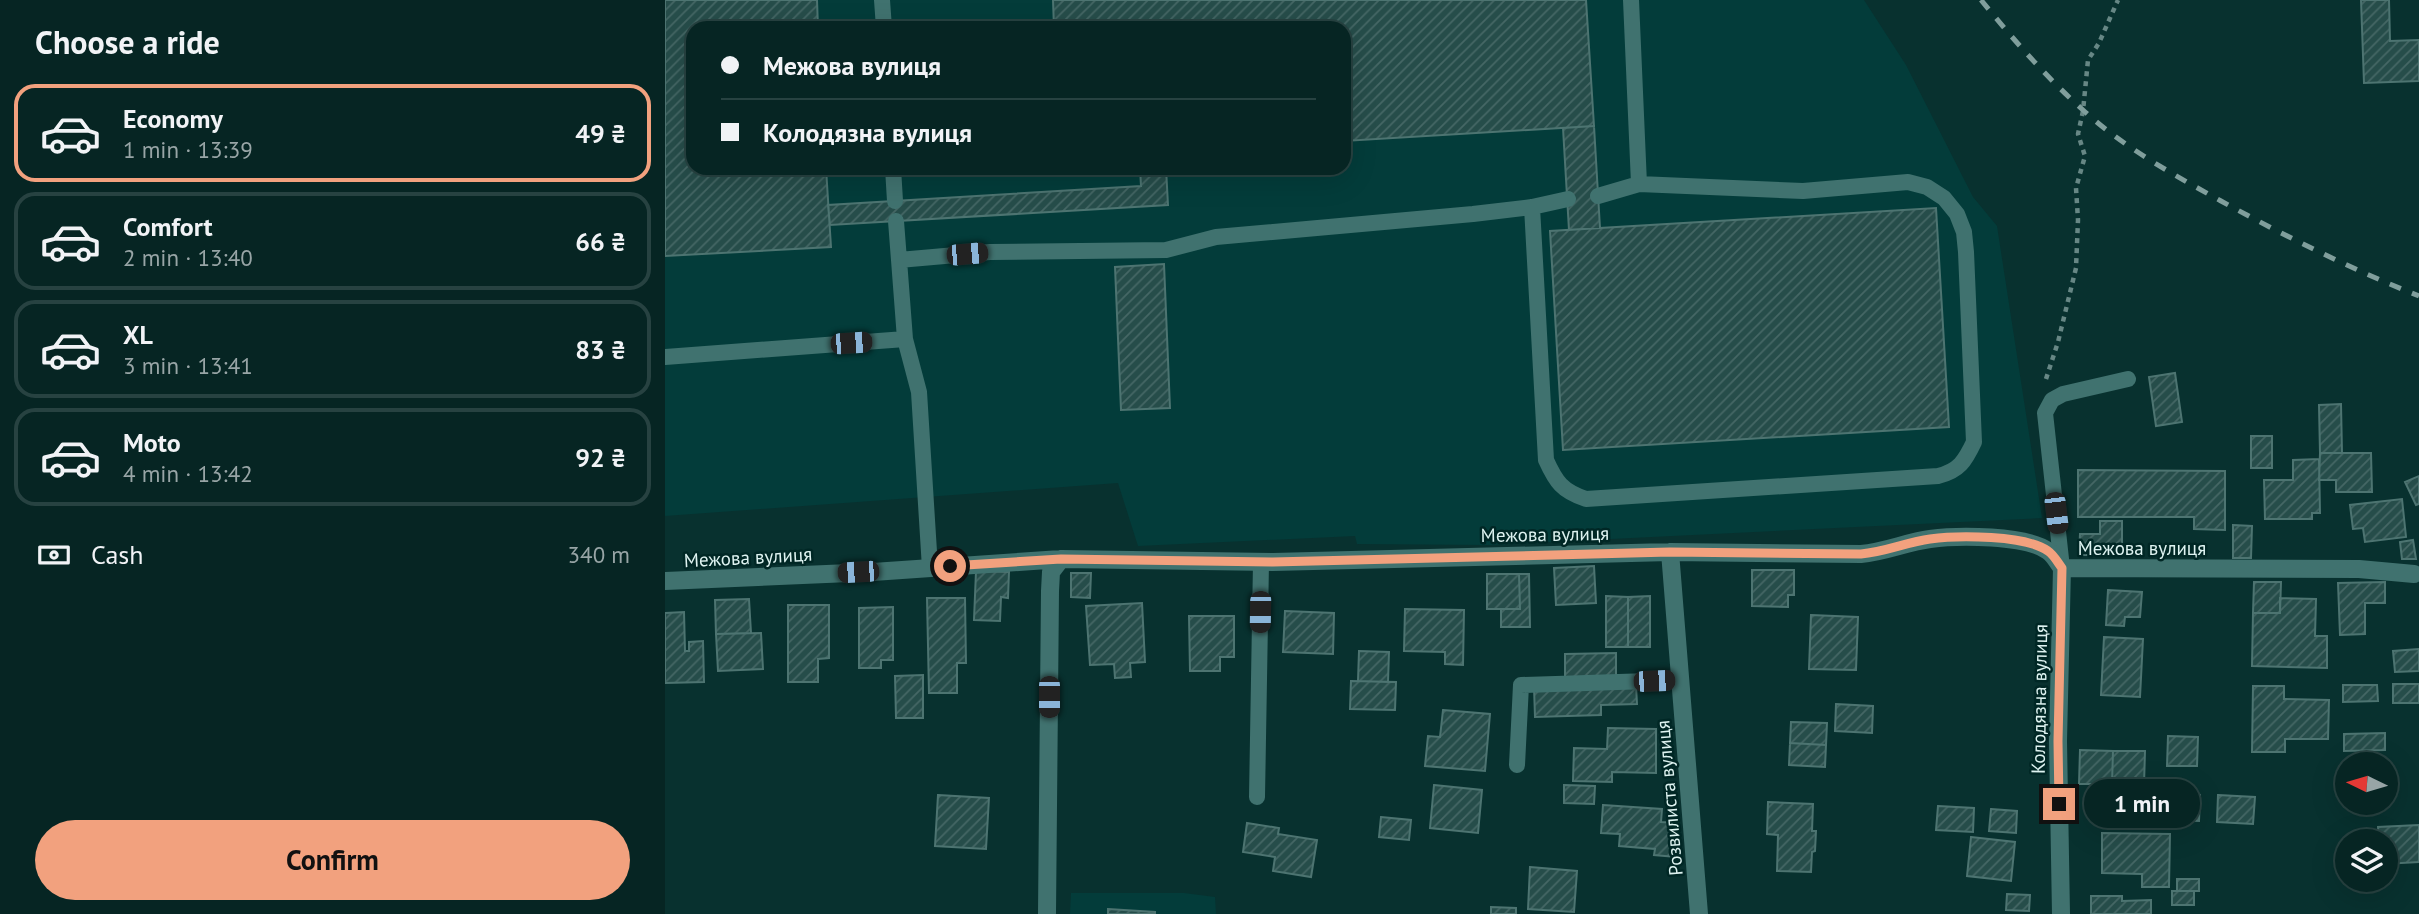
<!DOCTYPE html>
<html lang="en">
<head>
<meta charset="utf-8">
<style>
	body { margin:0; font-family:"PT Sans",sans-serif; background:#0f2d2b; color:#f1f3f6; height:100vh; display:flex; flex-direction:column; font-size:26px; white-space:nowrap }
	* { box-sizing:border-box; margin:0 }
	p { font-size:23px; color:#98a5a6 }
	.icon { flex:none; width:38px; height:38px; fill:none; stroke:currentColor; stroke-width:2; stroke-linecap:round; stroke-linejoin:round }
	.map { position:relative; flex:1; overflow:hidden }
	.side { display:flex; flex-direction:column; background:#062523; width:665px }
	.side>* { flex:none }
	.top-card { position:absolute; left:21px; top:21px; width:665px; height:154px; border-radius:21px; box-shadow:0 7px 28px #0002,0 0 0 2px #274241; display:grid; align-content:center; height:154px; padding:0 35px; background:#062523 }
	.needle { width:46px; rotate:275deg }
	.fabs { position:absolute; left:1670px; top:752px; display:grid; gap:14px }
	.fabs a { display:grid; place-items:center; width:63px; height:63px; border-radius:50%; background:#062523; box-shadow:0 7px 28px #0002,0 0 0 2px #274241; font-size:35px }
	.end { position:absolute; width:32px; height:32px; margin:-16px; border:9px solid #f2a17e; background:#111; box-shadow:0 0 0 4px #111 }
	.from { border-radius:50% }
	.bubble { position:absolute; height:49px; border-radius:24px; background:#062523; box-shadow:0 7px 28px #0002,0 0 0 2px #274241; font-size:23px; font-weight:700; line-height:49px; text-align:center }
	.car { position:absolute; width:21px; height:42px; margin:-21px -10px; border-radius:9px; box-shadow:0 0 5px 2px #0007; background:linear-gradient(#222 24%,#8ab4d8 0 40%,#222 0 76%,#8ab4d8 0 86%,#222 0) }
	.top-card b { display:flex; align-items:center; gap:24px; height:66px; font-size:26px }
	.top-card b+b { border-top:2px solid #274241 }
	.top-card i { width:18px; height:18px; background:#f1f3f6 }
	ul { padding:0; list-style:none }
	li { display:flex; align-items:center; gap:21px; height:98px; margin:0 14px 10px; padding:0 21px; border:4px solid #274241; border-radius:21px }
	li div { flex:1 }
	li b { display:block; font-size:26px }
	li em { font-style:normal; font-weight:700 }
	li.current { border-color:#f2a17e }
	li>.icon { width:63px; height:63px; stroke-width:1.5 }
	h2 { padding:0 35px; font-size:32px; line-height:84px }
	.pay { display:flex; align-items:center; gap:18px; height:77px; padding:0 35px; font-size:26px }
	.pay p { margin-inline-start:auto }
	.action { display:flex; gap:14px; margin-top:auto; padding:14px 35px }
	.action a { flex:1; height:80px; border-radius:42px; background:#f2a17e; color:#111; font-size:28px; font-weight:700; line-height:80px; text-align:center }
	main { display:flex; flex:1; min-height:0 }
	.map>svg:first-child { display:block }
	.built { fill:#033c3a; fill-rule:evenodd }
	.building { fill:url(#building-hatch); stroke:#4d7471; stroke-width:2 }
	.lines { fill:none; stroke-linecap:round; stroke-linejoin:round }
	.path { stroke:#678785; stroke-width:4.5; stroke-dasharray:5 5; stroke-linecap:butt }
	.service { stroke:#40726f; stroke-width:16 }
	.minor { stroke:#40726f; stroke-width:18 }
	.rail { stroke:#809e9c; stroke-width:5; stroke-dasharray:12 12; stroke-linecap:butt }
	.route { stroke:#f2a17e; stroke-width:9 }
	.labels { text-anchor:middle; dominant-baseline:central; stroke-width:5; stroke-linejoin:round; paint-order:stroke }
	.street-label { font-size:19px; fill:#def3f1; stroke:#002725 }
</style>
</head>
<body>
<main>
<section class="side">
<h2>Choose a ride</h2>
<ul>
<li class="current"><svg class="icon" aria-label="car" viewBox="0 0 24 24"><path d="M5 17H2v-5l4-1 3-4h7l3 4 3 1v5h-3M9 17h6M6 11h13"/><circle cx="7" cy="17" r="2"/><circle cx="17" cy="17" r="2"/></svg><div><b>Economy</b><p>1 min · 13:39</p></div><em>49 ₴</em></li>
<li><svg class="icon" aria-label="car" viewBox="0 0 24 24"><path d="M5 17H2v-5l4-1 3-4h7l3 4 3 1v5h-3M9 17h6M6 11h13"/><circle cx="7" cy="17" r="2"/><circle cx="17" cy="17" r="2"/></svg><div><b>Comfort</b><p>2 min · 13:40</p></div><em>66 ₴</em></li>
<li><svg class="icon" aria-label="car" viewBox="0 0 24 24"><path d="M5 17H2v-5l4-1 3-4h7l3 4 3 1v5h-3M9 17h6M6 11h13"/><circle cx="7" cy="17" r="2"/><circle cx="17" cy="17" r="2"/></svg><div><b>XL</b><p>3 min · 13:41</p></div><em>83 ₴</em></li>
<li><svg class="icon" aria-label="car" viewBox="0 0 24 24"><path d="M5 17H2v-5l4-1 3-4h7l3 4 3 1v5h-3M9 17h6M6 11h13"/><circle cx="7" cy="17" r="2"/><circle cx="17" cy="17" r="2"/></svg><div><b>Moto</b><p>4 min · 13:42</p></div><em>92 ₴</em></li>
</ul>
<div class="pay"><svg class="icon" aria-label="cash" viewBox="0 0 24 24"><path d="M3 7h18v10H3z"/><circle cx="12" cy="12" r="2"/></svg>Cash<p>340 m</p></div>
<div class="action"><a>Confirm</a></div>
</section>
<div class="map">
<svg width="1754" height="914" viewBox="0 0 1754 914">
	<defs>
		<pattern id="building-hatch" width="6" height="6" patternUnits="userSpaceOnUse" patternTransform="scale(1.75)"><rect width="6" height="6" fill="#264d4a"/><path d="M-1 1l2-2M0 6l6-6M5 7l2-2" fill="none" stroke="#456765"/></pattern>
	</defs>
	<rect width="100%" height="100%" fill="#08312f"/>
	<path class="built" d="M0,0H1199L1241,65L1308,197L1332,226L1377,518L823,545L692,544L690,536L473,546L453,483L0,516ZM28,28H679V168H28Z
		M406,893H519L550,897L551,914H405Z"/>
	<path class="building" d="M0,0H152L153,28H28V168H161L166,247L0,256Z
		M388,0H921L929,126L679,141V28H389Z
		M1696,0H1724L1725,41L1754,40V81L1699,83Z
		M929,126L935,228L904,230L898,128Z
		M475,168H501L503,205L165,225L163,205L476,186Z
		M1271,208L1284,427L898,450L885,231Z
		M499,264L505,408L456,410L450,267Z
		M1510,373L1517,422L1491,426L1484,377Z
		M1676,404L1677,453H1655L1654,405Z
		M1586,436H1607V468H1586Z
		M1655,453H1706L1707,492H1671V480H1654Z
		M1654,459L1655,513H1647V519H1600L1599,480H1628V460Z
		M1413,470L1560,471V530L1529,529V517H1413Z
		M1754,476V504L1751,505L1740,482Z
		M1737,499L1741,537L1700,542L1698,528L1688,529L1685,505Z
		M1435,521H1457V555H1414L1415,534H1435Z
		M1568,525L1587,526L1586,558H1568Z
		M1748,540L1751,559H1737L1735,542Z
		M929,566L931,603L891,605L889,568Z
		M1087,570H1129V595H1123V607L1087,606Z
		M311,571L344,572L343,598L336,597L335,621L309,620Z
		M406,573H426L425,598L406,597Z
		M822,574H854L855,609H822Z
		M854,574H864L865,627H836V609H855Z
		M1589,582H1616L1615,613H1588Z
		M1720,582V603H1700V634L1675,635L1673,583Z
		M1443,590L1477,592L1475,617H1460L1459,626L1441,625Z
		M941,596L963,597V647H941Z
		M985,596V647H963V597Z
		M262,598H300L301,663H292V693H264Z
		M1615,598L1651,599L1650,636H1662V668L1587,666L1588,613H1615Z
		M84,599L86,633L51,634L50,600Z
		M477,603L480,662L465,663L466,677L450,678L449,664L425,665L421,606Z
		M123,605H164V658L153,659V682H123Z
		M228,607V660H216V668H194V608Z
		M740,609L799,610L798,665L780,664V652L739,651Z
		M620,611L669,613L668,654L618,652Z
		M19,612L20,651H24V642L38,641L39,682L0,683V613Z
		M1146,615L1193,617L1191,670L1144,669Z
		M524,616H569V657H555V671H525Z
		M96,633L98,669L53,671L51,634Z
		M1439,637L1478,639L1475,697L1436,695Z
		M1754,649V671L1730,672L1728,651Z
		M694,651L724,652L723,682L693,681Z
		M951,653V677L900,678V654Z
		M258,675V718H231L230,676Z
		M686,681L731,682L730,710L685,709Z
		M1728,684H1754V703H1728Z
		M971,685L972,704L936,705V715L870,717L869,687Z
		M1678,685H1712L1713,701L1678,702Z
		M1588,686H1619V699L1664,700L1663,739H1620V752H1587Z
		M1171,704L1208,706L1207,733L1170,731Z
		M778,710L825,714L820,771L760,766L763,736L775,737Z
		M1126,722L1162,723L1161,745L1125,743Z
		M943,728L991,729V773L947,772V782L908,781L909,748L942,749Z
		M1720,733V750L1679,751V734Z
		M1503,736L1533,737L1532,766H1502Z
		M1125,743L1161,745L1160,767L1124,765Z
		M1415,750L1448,751L1447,784H1414Z
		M1448,751H1480L1479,785L1447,784Z
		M769,785L817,790L813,833L765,828Z
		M899,785L930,786L929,804L899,803Z
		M1510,793L1535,795L1534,821L1509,820Z
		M273,795L324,798L321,849L270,846Z
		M1553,795L1590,797L1588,824L1552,822Z
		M1103,802L1148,804L1147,831H1151L1150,851L1147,852L1146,872L1112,871L1113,835L1102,834Z
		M938,805L997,809L996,822L1013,823L1011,857L989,855L990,849L954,846L955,834L936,833Z
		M1273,806L1309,808L1308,832L1271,830Z
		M1326,809L1352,811L1351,833L1324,831Z
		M716,817L746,820L744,840L714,837Z
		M582,823L614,828L613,834L652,840L646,877L608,871L610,857L578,852Z
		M1754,825V862L1720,864V842H1714L1713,827Z
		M1437,833L1505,834L1504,887H1477V874L1437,873Z
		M1306,837L1350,842L1346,881L1302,876Z
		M865,867L912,871L909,912L863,909Z
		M1512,879H1534V891H1512Z
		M1507,891H1529V905H1507Z
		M1342,894L1365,895L1364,911L1341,910Z
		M1426,896H1457V901L1486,900V914H1426Z
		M826,907L851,908V914H826Z
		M443,909L490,912V914H443Z"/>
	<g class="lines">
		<path class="path" d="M1381,379L1393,342L1411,268L1413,220L1411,188L1420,156L1413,134L1418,111L1423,60L1434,43L1453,0"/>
		<path class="service" d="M217,0L219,28
			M966,0L974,184
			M228,168L230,201
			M867,207L881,460C891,482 897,491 921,499L1273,476C1294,471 1300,461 1309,442L1301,252L1299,232L1292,214L1279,198L1262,187L1243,182L1138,191L974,184L933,196
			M231,221L234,260
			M240,339L234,260L325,252L501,250L551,237L808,214L867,207L903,199
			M0,357L240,339L254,392L265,568
			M1397,568L1380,413L1387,400L1398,394L1463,379
			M852,765L856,685L1016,680
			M592,797L596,562"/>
		<path class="minor" d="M1005,552L1034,914
			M0,581L208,572L396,559L608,562L1005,552L1196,554C1220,552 1242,542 1265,539C1293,535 1361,535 1383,551C1389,555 1393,563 1397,568L1694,569L1749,574
			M382,914L385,591L386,572L396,559
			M1396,914L1393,741L1397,568"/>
		<path class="rail" d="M1316,0C1347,38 1381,77 1418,110C1458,147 1509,175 1556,201C1620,236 1686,269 1754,296"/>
	</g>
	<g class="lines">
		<path class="route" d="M285,566L396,559L608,562L1005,552L1196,554C1220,552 1242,542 1265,539C1293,535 1361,535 1383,551C1389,555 1393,563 1397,568L1393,741L1394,804"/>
	</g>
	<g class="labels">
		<g class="street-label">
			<text transform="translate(880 534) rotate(-1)">Межова вулиця</text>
			<text x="1477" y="548">Межова вулиця</text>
			<text transform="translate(83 557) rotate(-3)">Межова вулиця</text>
			<text transform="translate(1374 699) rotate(-89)">Колодязна вулиця</text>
			<text transform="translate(1004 798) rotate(-95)">Розвилиста вулиця</text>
		</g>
	</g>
</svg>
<div class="fabs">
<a><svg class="needle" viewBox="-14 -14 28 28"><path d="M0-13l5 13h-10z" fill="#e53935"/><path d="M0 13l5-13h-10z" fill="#98a5a6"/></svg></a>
<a><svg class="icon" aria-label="layers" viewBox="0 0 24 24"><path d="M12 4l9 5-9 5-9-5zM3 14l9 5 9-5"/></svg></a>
</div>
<i class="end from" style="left:285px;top:566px"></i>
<i class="end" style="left:1394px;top:804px"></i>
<div class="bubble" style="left:1419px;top:779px;width:116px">1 min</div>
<i class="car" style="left:302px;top:254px;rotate:85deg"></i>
<i class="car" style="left:186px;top:343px;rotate:86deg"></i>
<i class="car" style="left:1391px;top:513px;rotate:173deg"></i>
<i class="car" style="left:193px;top:572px;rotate:267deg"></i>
<i class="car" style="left:595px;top:612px;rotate:181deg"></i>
<i class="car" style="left:989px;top:681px;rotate:88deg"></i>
<i class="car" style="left:384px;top:697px;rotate:180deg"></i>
<div class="top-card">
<b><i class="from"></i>Межова вулиця</b>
<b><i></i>Колодязна вулиця</b>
</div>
</div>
</main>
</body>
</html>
